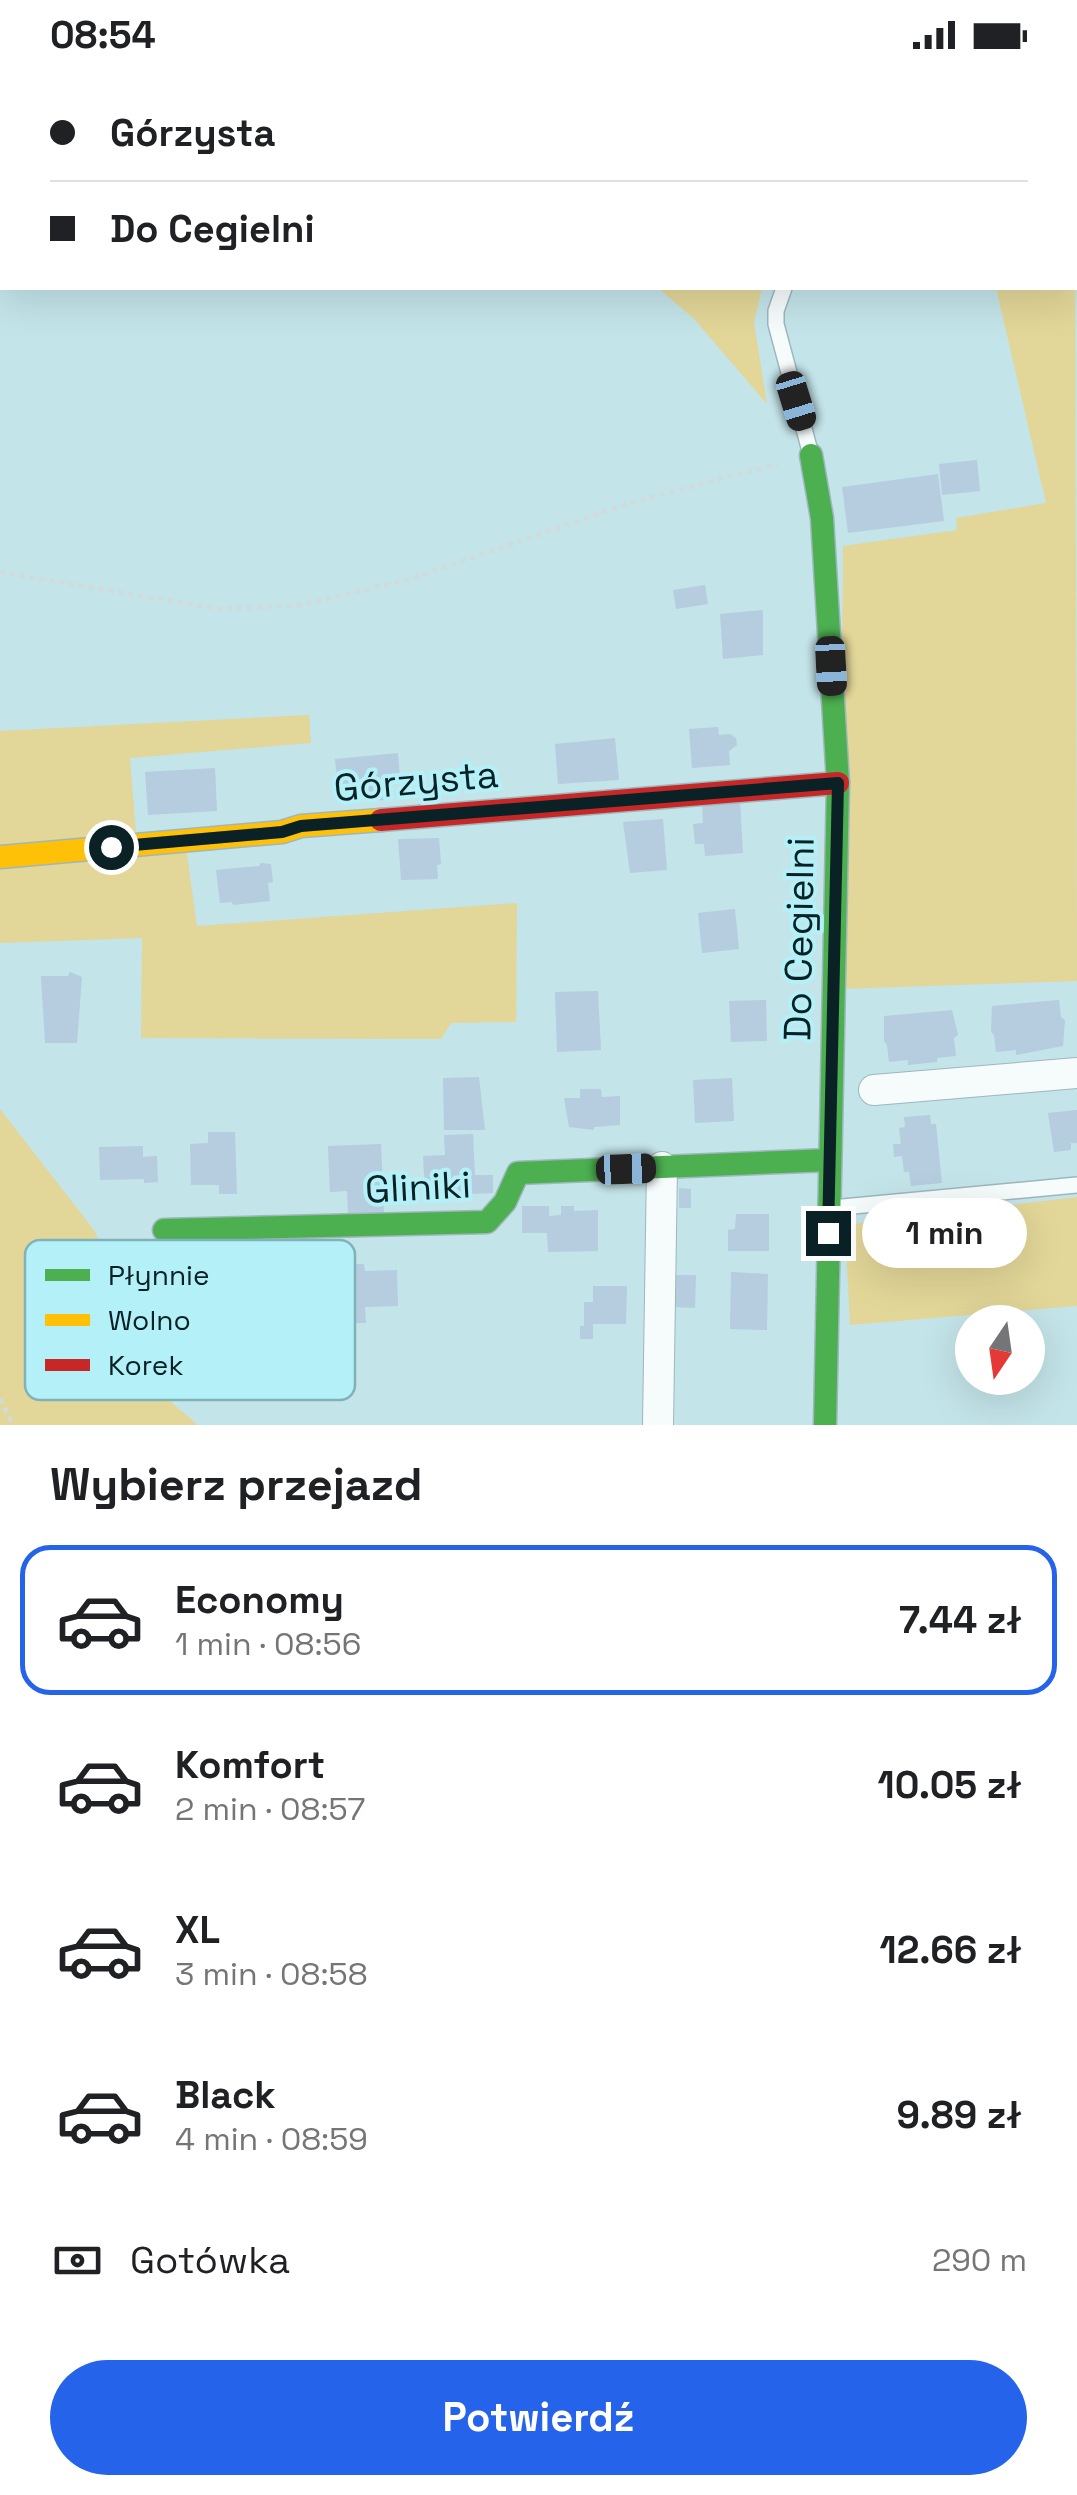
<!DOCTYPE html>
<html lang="pl">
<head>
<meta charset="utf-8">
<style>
	body { margin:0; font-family:"Space Grotesk",sans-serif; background:#f2f2f2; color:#202124; height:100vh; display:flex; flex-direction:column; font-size:38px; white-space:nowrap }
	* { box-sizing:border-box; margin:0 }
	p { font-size:32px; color:#757577 }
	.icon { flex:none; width:55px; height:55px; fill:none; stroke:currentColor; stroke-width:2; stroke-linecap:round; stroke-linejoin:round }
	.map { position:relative; height:1355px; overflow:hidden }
	.side { display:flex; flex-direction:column; background:#fff; flex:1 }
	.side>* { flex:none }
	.hud { position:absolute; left:0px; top:0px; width:1078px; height:220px; box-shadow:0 10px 40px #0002; display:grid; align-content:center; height:220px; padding:0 50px; background:#fff }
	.needle { width:65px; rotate:193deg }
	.fabs { position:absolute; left:955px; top:1235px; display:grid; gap:20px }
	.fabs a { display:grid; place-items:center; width:90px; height:90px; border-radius:50%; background:#fff; box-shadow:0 10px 40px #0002; font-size:50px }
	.end { position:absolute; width:45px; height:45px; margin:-22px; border:12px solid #0a2225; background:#fff; box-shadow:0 0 0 5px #fff }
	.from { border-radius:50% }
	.bubble { position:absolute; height:70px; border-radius:35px; background:#fff; box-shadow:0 10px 40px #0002; font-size:32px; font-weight:700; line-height:70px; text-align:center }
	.car { position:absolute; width:30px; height:60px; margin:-30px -15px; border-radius:12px; box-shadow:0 0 8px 2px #0007; background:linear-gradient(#222 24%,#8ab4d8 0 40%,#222 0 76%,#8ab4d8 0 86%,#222 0) }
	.hud b { display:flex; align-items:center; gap:35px; height:95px; font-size:38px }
	.hud b+b { border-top:2px solid #e0e0e0 }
	.hud i { width:25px; height:25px; background:#202124 }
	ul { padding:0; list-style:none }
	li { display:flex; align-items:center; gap:30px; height:150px; margin:0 20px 15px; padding:0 30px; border:5px solid transparent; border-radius:30px }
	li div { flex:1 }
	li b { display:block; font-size:38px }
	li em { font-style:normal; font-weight:700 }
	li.current { border-color:#2563eb }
	li>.icon { width:90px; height:90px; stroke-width:1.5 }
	h2 { padding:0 50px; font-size:45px; line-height:120px }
	.pay { display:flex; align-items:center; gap:25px; height:110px; padding:0 50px; font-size:38px }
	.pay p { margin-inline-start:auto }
	.cta { display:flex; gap:20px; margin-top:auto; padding:20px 50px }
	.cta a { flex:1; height:115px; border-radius:60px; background:#2563eb; color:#fff; font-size:40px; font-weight:700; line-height:115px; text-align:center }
	.status { display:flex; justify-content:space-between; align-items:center; height:70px; padding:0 50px; background:#fff; direction:ltr }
	.status svg { height:28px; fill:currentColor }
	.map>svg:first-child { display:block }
	.green { fill:#e2d698 }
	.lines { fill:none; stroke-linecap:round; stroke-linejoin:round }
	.stream { stroke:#8ade9c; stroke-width:8 }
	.building { fill:#b6ccdf }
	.lane-casing { stroke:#9eb7bb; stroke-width:18 }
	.street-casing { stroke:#9eb7bb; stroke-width:32 }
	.fast-casing { stroke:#9eb7bb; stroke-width:25 }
	.slow-casing { stroke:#9eb7bb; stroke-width:25 }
	.jam-casing { stroke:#9eb7bb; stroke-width:25 }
	.path { stroke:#d0dbdc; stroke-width:5; stroke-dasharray:5 5; stroke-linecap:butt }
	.lane { stroke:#f6fbfc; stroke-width:15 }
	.street { stroke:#f6fbfc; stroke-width:30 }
	.fast { stroke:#4caf50; stroke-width:22 }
	.slow { stroke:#ffc107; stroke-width:22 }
	.jam { stroke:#c62828; stroke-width:22 }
	.route { stroke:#0a2225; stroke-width:12 }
	.labels { text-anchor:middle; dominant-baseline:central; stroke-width:8; stroke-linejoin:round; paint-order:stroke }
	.street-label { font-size:38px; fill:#0a2225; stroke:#b4f0f8 }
	.key { fill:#b4f0f8; stroke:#81b2b9; stroke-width:2.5 }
	.key-label { font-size:28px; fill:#0a2225 }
</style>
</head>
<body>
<div class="status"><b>08:54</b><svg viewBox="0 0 49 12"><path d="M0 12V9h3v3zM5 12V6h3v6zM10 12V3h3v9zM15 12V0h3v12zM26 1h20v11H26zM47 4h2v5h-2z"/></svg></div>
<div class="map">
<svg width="1077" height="1355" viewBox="0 0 1077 1355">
	<rect width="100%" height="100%" fill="#c3e4e9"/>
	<path class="green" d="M1075,127L1077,911L839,919L843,476L957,460L956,448L1046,433L996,218H1075Z
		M658,218H762L754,253L767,334L694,249Z
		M309,645L311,673L130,688L136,764L0,778V661Z
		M186,777L197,856L517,833L516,952L451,953L441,969L141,968L142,868L0,873V793Z
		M0,1039L94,1160L172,1333L198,1355H0Z
		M1077,1127V1236L850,1255L845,1155Z"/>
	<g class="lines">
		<path class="stream" d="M892,0L898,2
			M1075,40H1077"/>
	</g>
	<path class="building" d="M977,390L980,421L942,425L939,394Z
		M938,404L944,451L848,463L842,417Z
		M705,515L708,534L676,539L673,520Z
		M763,540V585L723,589L720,544Z
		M718,657L719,665L730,664L736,668L737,675L729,681L730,695L692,698L689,659Z
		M615,668L619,710L558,714L555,674Z
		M398,683L400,708L387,709L389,728L386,730L368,731L366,724L339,727L335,689Z
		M215,698L217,741L148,745L145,702Z
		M740,730L743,783L705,786L704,774H695L693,754L703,753L702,732Z
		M663,749L667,800L630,803L623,752Z
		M439,768L441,794L437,795L438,809L401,810L398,769Z
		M261,793L271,794L273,812L268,813L270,831L233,835L232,832L220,833L216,800L259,796Z
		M735,839L739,879L702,883L698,843Z
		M70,902L82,907L77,973H45L41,906H68Z
		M598,921L601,980L557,982L555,922Z
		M766,930L767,971L731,972L729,931Z
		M1059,930L1061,947L1065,950L1063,976L1016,985V980L996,982L994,965L991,962L992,936Z
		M952,940L958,965L954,968L956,986L937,988V992L908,995V990L889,992L887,975L884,971V946Z
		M479,1007L485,1060H444L443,1008Z
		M732,1008L734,1051L695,1053L693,1010Z
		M580,1019H601L602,1027L620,1026V1055L594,1057V1060L569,1057L564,1028H580Z
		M1077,1040V1073H1071V1080L1054,1082L1048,1043Z
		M930,1045L931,1054H936L942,1113L911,1116L909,1102H904L902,1086L894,1087L893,1074H901L899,1058L905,1057L904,1047Z
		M208,1062H235L237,1124H219V1115H191L190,1074L208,1073Z
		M473,1064L475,1105H493V1123L425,1126L423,1086L445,1085L444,1065Z
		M381,1074L384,1143L348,1145L347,1121L330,1122L328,1076Z
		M143,1076V1087L157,1086L158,1112L144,1113V1109L100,1110L99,1077Z
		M679,1118L691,1119V1138H679Z
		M522,1136H549V1146L561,1145V1136H574V1141L598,1140V1181L548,1182L547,1163H522Z
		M736,1144H769V1181H728V1160L735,1159Z
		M341,1194H364L365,1201L397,1200L398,1236L365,1237L366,1253H342Z
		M731,1202L768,1204L767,1260L730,1259Z
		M676,1205H696L695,1238L675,1237Z
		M593,1216H627L626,1254H593V1269H580V1256H584V1232H593Z"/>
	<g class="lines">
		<defs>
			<path id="lane" d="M516,0L531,2
				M771,2L772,0
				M1075,95H1077
				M784,218L776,241V254L811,385
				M832,1138L1077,1115"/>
			<path id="street" d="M874,1020L1077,1003
				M658,1355L662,1097"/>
			<path id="fast" d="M811,385L822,448L838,713L825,1355
				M164,1160L487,1152L505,1132L518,1103L830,1090"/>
			<path id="slow" d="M0,787L282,762L301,756L381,750"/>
			<path id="jam" d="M381,750L838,713"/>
		</defs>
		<use href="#lane" class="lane-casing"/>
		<use href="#street" class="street-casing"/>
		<use href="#fast" class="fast-casing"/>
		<use href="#slow" class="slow-casing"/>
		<use href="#jam" class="jam-casing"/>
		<path class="path" d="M0,502L220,539L301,535L410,509L633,432L778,394
			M0,1329L13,1355"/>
		<use href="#lane" class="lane"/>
		<use href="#street" class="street"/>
		<use href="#fast" class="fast"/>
		<use href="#slow" class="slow"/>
		<use href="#jam" class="jam"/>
	</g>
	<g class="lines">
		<path class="route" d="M111,777L282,762L301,756L838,713L828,1163"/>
	</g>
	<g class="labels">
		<g class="street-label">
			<text transform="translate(416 711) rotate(-5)">Górzysta</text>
			<text transform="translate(799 869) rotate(-89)">Do Cegielni</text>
			<text transform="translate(418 1117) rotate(-3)">Gliniki</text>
		</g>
	</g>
	<rect x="25" y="1170" width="330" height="160" rx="15" class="key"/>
	<rect x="45" y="1199" width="45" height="12" fill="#4caf50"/>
	<rect x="45" y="1244" width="45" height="12" fill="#ffc107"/>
	<rect x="45" y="1289" width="45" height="12" fill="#c62828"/>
	<g class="key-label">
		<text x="108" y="1215">Płynnie</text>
		<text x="108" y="1260">Wolno</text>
		<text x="108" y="1305">Korek</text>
	</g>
</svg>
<div class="fabs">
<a><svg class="needle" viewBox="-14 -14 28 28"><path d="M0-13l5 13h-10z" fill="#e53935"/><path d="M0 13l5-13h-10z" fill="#757577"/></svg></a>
</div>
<i class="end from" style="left:111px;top:777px"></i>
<i class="end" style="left:828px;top:1163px"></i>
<div class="bubble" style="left:862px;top:1128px;width:165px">1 min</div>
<i class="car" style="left:796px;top:331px;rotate:163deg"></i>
<i class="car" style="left:831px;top:596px;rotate:177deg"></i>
<i class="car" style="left:626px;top:1099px;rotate:88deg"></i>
<div class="hud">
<b><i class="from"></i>Górzysta</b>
<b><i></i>Do Cegielni</b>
</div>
</div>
<section class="side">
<h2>Wybierz przejazd</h2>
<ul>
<li class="current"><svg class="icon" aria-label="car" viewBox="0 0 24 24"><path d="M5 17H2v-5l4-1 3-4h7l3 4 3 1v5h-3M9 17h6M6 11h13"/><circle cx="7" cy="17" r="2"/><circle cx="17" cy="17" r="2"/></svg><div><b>Economy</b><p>1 min · 08:56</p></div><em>7.44 zł</em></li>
<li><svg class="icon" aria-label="car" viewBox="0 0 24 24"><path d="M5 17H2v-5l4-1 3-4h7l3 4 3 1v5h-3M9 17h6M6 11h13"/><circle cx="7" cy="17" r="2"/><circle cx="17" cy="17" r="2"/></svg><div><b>Komfort</b><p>2 min · 08:57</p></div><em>10.05 zł</em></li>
<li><svg class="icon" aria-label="car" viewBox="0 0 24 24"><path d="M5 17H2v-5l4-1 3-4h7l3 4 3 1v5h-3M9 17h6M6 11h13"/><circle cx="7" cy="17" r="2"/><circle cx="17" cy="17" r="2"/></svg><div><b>XL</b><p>3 min · 08:58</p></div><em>12.66 zł</em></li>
<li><svg class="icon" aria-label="car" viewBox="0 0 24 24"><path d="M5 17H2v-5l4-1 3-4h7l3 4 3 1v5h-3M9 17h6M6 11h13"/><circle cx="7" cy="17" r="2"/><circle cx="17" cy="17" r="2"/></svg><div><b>Black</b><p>4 min · 08:59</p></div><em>9.89 zł</em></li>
</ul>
<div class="pay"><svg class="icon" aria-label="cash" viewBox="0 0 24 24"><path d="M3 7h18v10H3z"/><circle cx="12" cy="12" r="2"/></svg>Gotówka<p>290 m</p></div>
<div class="cta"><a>Potwierdź</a></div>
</section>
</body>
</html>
